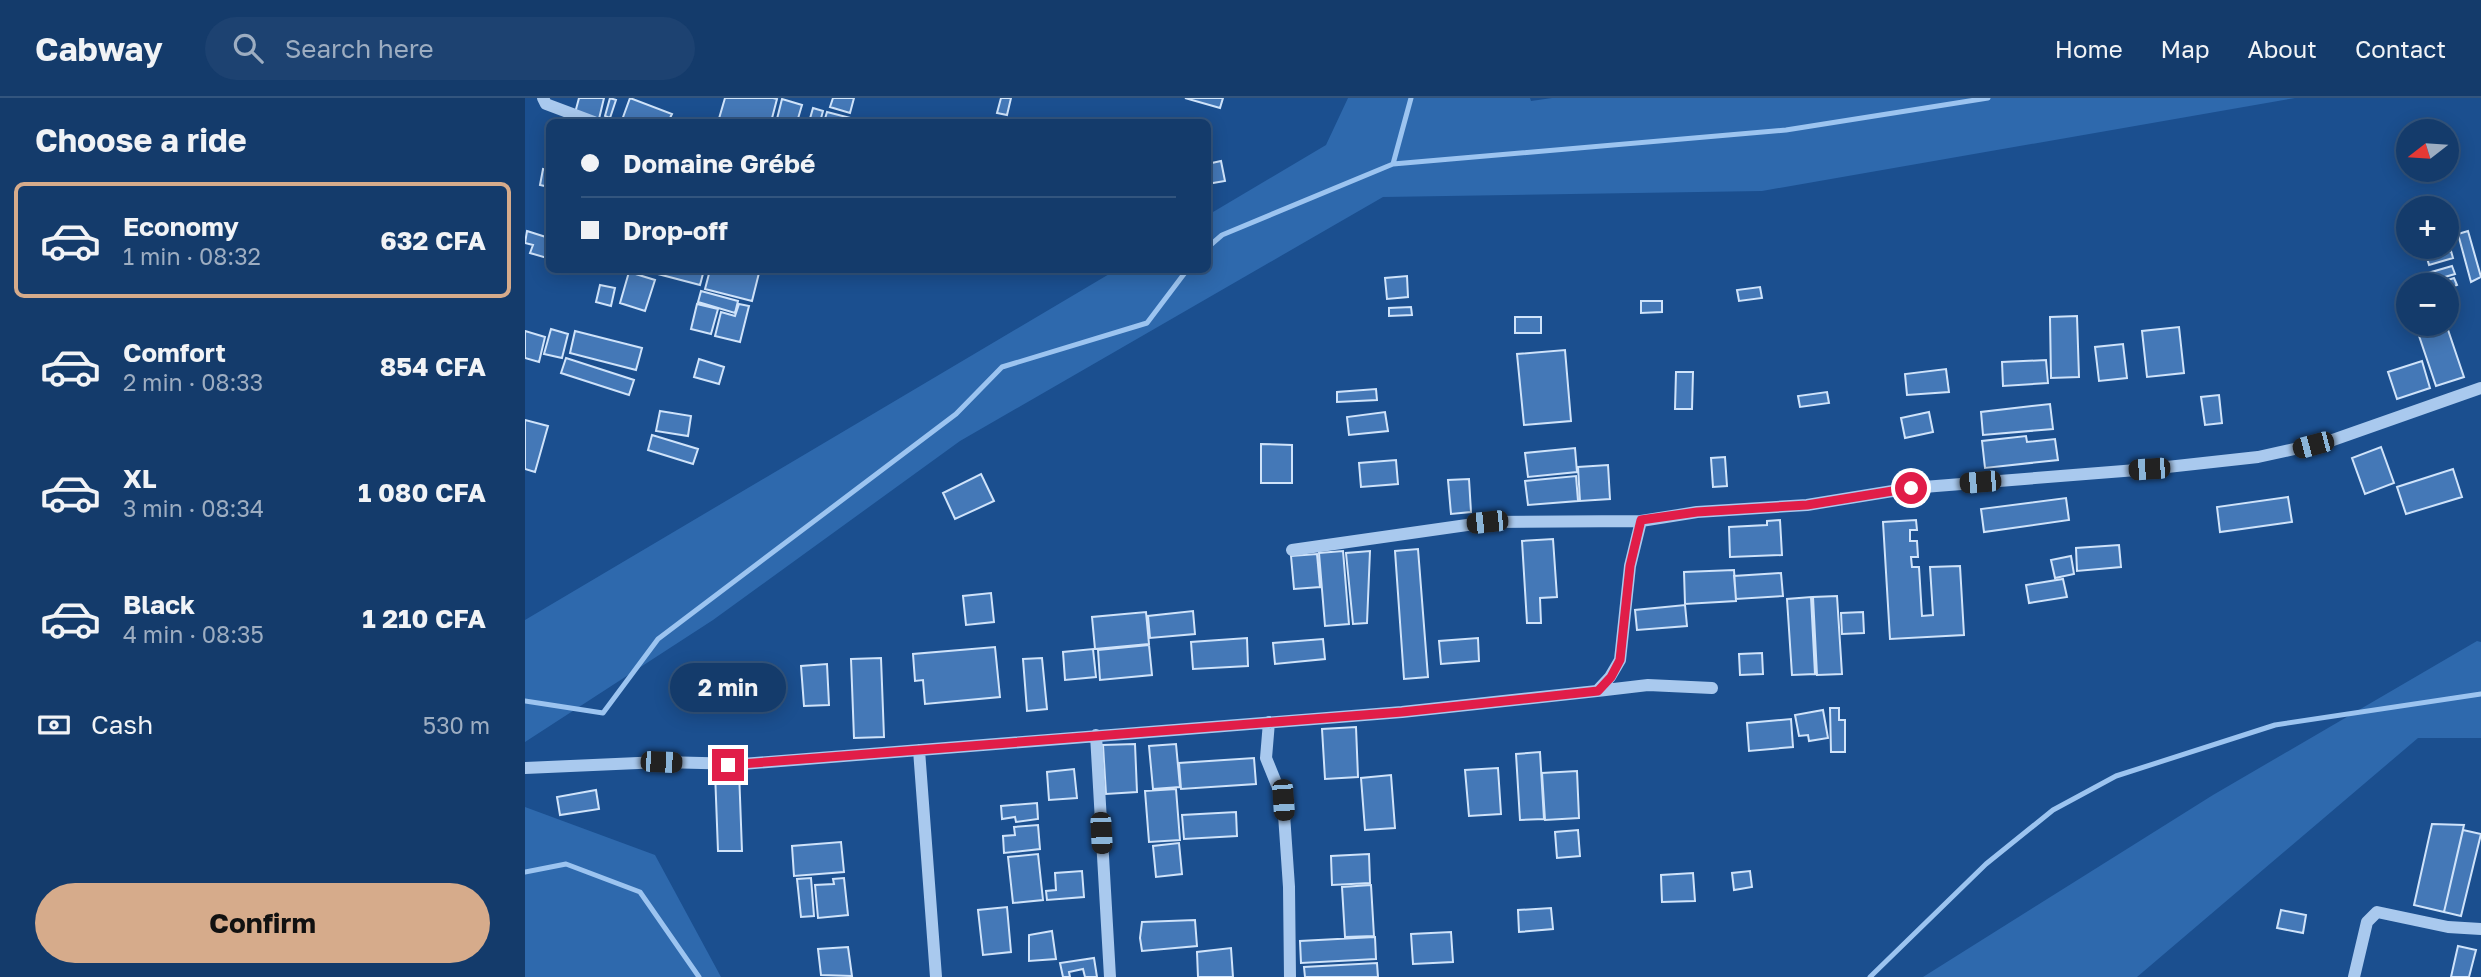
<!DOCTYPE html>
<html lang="en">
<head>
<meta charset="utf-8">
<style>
	body { margin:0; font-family:"Golos Text",sans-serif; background:#1d4271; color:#f1f3f6; height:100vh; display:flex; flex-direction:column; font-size:26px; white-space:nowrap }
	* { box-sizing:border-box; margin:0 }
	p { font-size:23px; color:#9dadc1 }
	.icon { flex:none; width:38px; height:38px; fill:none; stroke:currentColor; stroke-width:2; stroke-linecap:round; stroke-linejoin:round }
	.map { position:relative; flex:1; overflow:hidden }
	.side { display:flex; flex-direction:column; background:#143b6b; width:525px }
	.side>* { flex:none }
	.banner { position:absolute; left:21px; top:21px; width:665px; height:154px; border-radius:10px; box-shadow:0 4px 18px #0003,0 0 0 2px #33557e; display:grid; align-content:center; height:154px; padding:0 35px; background:#143b6b }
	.needle { width:46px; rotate:253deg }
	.tools { position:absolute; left:1871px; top:21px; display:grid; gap:14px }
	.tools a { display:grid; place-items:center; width:63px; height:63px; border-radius:50%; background:#143b6b; box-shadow:0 4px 18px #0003,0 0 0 2px #33557e; font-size:35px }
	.end { position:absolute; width:32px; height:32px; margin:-16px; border:9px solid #e11d48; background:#fff; box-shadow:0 0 0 4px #fff }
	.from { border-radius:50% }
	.bubble { position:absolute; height:49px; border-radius:24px; background:#143b6b; box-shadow:0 4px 18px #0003,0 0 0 2px #33557e; font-size:23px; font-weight:700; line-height:49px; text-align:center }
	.car { position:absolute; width:21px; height:42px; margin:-21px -10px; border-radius:9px; box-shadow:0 0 5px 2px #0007; background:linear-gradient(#222 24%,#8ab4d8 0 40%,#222 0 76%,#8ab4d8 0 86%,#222 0) }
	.banner b { display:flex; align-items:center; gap:24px; height:66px; font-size:26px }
	.banner b+b { border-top:2px solid #33557e }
	.banner i { width:18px; height:18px; background:#f1f3f6 }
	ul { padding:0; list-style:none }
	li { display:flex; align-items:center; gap:21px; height:116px; margin:0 14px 10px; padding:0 21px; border:4px solid transparent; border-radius:10px }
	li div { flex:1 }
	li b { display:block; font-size:26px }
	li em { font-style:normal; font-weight:700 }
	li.active { border-color:#d6ab8b }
	li>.icon { width:63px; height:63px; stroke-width:1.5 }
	h2 { padding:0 35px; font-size:32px; line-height:84px }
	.pay { display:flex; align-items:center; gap:18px; height:77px; padding:0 35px; font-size:26px }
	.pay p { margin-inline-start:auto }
	.primary-button { display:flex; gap:14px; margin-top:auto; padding:14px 35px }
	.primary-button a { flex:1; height:80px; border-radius:42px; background:#d6ab8b; color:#111; font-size:28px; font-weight:700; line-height:80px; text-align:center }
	header { display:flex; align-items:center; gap:42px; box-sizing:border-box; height:98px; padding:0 35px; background:#143b6b; border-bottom:2px solid #33557e }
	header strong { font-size:33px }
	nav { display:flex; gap:38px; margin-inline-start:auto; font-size:24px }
	.search { width:490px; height:63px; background:#1d4271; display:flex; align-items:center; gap:18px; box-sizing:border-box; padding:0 24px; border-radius:38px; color:#9dadc1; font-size:26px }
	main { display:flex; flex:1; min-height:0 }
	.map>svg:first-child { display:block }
	.green { fill:#2e69ad }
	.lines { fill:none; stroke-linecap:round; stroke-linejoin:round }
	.stream { stroke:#9cc4f0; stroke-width:5 }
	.building { fill:#4478b7; stroke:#cfe3fa; stroke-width:2 }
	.minor { stroke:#a9c9ee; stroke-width:12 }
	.route { stroke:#e11d48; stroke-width:9 }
</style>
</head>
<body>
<header>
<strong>Cabway</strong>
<div class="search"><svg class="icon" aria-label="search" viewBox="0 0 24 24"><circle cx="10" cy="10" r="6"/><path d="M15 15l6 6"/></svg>Search here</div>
<nav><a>Home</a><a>Map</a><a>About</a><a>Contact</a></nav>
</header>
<main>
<section class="side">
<h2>Choose a ride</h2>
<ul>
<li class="active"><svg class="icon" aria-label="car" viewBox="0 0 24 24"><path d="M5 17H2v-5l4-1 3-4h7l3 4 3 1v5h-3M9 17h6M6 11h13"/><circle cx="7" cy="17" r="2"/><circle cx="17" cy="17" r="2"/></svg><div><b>Economy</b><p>1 min · 08:32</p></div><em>632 CFA</em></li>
<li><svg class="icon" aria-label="car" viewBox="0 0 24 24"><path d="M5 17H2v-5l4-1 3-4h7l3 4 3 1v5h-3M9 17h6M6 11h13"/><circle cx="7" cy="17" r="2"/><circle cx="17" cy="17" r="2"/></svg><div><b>Comfort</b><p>2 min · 08:33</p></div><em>854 CFA</em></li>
<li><svg class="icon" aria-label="car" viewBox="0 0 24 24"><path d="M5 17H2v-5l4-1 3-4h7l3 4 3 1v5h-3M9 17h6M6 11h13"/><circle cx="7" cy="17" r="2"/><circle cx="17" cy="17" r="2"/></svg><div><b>XL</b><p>3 min · 08:34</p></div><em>1 080 CFA</em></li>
<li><svg class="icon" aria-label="car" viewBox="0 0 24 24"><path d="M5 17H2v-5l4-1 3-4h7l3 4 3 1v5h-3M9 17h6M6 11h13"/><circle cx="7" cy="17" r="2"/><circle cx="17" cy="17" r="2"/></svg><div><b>Black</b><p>4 min · 08:35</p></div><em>1 210 CFA</em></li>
</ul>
<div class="pay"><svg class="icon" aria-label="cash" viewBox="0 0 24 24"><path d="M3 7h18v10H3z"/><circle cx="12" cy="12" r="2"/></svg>Cash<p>530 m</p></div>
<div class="primary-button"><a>Confirm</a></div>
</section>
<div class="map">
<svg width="1956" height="879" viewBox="0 0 1956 879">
	<rect width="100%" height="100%" fill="#1b4f8f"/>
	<path class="green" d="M823,0H1005L1006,3L1027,0H1770L1237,93L858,99L435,343L188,522L0,644V522L591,172H682L683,117L801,47Z
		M1952,543L1956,544V640H1893L1612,879H1398L1688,697Z
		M0,709L130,757L196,879H0Z"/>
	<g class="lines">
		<path class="stream" d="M868,66L886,0
			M682,150L697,137L868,66L1261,32L1463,0
			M0,603L78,615L133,541L431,316L477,269L622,225L662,172
			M0,774L41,766L115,794L174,879
			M1345,879L1461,766L1528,712L1591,678L1750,627L1956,596"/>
	</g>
	<path class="building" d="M54,0H79L74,21L50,15Z
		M85,0L91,2L85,20L80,18Z
		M105,0L147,16L143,24H104L97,22Z
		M200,0H248L252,1L246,24H193Z
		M308,0H329L325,15L305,9Z
		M476,0H486L482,17L472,15Z
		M660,0H698L695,10Z
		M257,1L277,7L272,24L252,21Z
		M288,10L298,13L295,24H284Z
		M302,14L341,24H299Z
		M696,63L700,83L682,86V66Z
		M18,71L24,73V89L15,87Z
		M2,133L24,140L22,160L5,155L8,147L0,145Z
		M1943,133L1956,179L1946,184L1933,136Z
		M1922,140L1925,149L1901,157L1898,149H1922Z
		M1926,153L1928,160L1904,167L1902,160Z
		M1927,168L1930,176L1906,183L1903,175Z
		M130,172H179L175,187L129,175Z
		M185,172H221L234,175L227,203L180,191Z
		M104,174L130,182L120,213L95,205Z
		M882,178L883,199L862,201L860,180Z
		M1929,180L1932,187L1922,191V187H1908Z
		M75,187L90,190L86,208L71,204Z
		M1235,189L1237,200L1214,203L1212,192Z
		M176,193L213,203L210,215L173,204Z
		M1116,203H1137V214L1116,215Z
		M172,206L193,211L186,236L166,231Z
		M214,206L224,208L215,244L190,238L196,214L210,218Z
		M886,209L887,217L864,218V210Z
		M1552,218L1554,279L1526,280L1525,219Z
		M990,219H1016V235H990Z
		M1890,226H1921L1939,279L1911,288Z
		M1654,229L1659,275L1622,279L1617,233Z
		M26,231L43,236L37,260L19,256Z
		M0,233L20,239L14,264L0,260Z
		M50,233L117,250L111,272L45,255Z
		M1598,246L1602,280L1574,283L1570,249Z
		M1040,252L1046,323L999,327L992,256Z
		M41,260L109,282L104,297L36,275Z
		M174,261L199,269L194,286L169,279Z
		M1521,262L1523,285L1478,288L1477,264Z
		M1897,263L1905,290L1872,301L1863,274Z
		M1421,271L1424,294L1382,297L1380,276Z
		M1151,274H1168L1167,311H1150Z
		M851,291L852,302L812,304V294Z
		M1302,294L1304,305L1275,309L1273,298Z
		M1694,297L1697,325L1680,327L1676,299Z
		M1525,306L1528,331L1458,337L1456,314Z
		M135,313L166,318L163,338L131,333Z
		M860,314L863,333L824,337L822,319Z
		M1404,314L1408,334L1380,340L1376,320Z
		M0,322L23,328L10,374L0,371Z
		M127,337L173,351L168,366L123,352Z
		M1501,338L1502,344L1530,341L1533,362L1460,370L1457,343Z
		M736,346L767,347V385H736Z
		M1856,349L1869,385L1840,396L1827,360Z
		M1050,350L1052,374L1003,379L1000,355Z
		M1200,359L1202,388L1188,389L1186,360Z
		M871,362L873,386L836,389L834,365Z
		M1083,367L1085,401L1055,403L1053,369Z
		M1928,371L1937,399L1881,416L1872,389Z
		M456,376L469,403L430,421L418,395Z
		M1051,378L1053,403L1003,407L1000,383Z
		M944,381L946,414L926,416L923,382Z
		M1763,399L1767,424L1695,434L1692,409Z
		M1541,400L1544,422L1459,434L1456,411Z
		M1255,422L1257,457L1205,459L1204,429L1242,427V423Z
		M1391,422L1392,432H1385V443H1392L1393,459H1386L1387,469H1394L1397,518L1408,517L1405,469L1435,468L1439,537L1365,541L1358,424Z
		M1028,441L1032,499L1015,500L1016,525H1002L997,443Z
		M1594,447L1596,469L1552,473L1551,450Z
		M893,451L903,579L879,581L870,453Z
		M818,453L824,526L800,528L794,455Z
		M845,453L842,525L828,526L821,455Z
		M792,456L795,489L769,491L766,458Z
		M1546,458L1549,476L1530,480L1526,462Z
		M1209,472L1211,503L1160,506L1159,474Z
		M1256,475L1258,498L1211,501L1209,478Z
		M1538,481L1542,499L1504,505L1501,487Z
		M466,495L469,524L441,527L438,498Z
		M1312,498L1317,576L1292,577L1288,499Z
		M1286,499L1290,576L1267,577L1262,501Z
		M1160,507L1162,528L1112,532L1110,512Z
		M668,513L670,536L625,540L623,518Z
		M621,514L624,546L570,551L567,519Z
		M1338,514L1339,535L1317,536L1316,515Z
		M722,540L723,568L668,571L666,544Z
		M953,540L954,563L916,566L914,543Z
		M798,541L800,561L750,566L748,545Z
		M624,547L627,577L575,582L573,552Z
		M470,549L475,599L400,606L398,582L390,583L388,556Z
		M568,551L571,579L540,582L538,554Z
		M1237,555L1238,576L1215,577L1214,556Z
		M356,560L359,639L329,640L326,561Z
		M517,560L522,611L502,613L498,561Z
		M302,566L304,607L279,608L276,568Z
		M1305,610H1314V622H1320V654H1306Z
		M1298,612L1303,640L1284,643L1283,637L1274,638L1270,617Z
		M1266,621L1268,649L1224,653L1222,625Z
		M831,629L833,679L800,681L797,631Z
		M610,646L612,694L581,696L578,647Z
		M651,646L655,689L628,691L624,648Z
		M1015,654L1019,721L995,722L991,656Z
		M729,660L731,686L656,691L654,665Z
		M973,670L976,716L944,718L940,672Z
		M549,671L552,700L524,702L522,674Z
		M214,673L217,753H193L190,674Z
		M1052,673L1054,720L1020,722L1017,675Z
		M866,677L870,730L840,732L836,680Z
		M651,691L655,742L624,744L620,693Z
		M71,692L74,711L35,717L32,699Z
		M512,705L513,721L491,724L490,719L477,721L476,708Z
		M711,714L712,738L659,741L657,717Z
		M1907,726L1939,727L1919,814L1889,807Z
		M513,727L515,751L479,755L478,738L490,737L489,729Z
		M1053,732L1055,758L1032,760L1030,734Z
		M1938,732L1956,736L1936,818L1919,814Z
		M316,744L319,774L269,778L267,748Z
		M654,745L657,776L631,779L628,748Z
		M513,756L518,802L488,805L483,759Z
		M844,756L845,785L807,787L806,758Z
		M557,773L559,799L522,802L521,793L531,792L530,775Z
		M1225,773L1227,789L1209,792L1207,775Z
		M1168,775L1170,803L1137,804L1136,777Z
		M286,780L289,818L276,819L272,781Z
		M319,780L323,817L293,820L290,787L309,786L308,781Z
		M846,787L849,838L820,839L817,789Z
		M482,809L486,854L458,857L453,812Z
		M1026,810L1028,831L994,834L993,812Z
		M1756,812L1781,817L1778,835L1752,830Z
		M670,822L672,848L617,853L615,840L617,824Z
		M527,833L531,861L504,863V837Z
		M926,834L928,864L888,866L886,836Z
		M850,839L851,861L776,865L775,843Z
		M1933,848L1951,852L1944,879H1926Z
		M323,849L327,878L296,877L293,851Z
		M706,850L708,879H673L672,854Z
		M569,860L572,879H560L558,871L544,874L545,879H538L535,865Z
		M852,865L853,879H780L779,869Z"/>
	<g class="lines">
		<path class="minor" d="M18,0L21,6L69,24
			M767,452L963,424L1116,423
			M1072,593L1123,587L1187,590
			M744,624L741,660L758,702L764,789L765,879
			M571,637L585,879
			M394,652L411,879
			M0,670L136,664L217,666L877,614L1072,593L1085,579L1095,562L1105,468L1116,423L1172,414L1282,407L1386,390L1624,371L1733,359L1805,343L1956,290
			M1829,879L1842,824L1852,814L1923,829L1956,831"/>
	</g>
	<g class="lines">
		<path class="route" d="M203,667L877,614L1073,593L1086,579L1095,562L1105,468L1116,422L1172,414L1282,407L1386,390"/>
	</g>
</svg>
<div class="tools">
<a><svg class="needle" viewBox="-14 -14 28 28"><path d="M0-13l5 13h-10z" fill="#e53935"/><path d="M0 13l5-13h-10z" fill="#9dadc1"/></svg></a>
<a>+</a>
<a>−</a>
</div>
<i class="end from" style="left:1386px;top:390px"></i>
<i class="end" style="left:203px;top:667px"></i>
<div class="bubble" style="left:145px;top:565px;width:116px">2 min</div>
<i class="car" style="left:1788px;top:347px;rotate:255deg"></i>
<i class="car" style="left:1624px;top:371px;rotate:266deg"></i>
<i class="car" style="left:1455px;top:384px;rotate:265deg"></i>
<i class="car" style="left:962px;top:424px;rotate:264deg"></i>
<i class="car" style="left:136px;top:664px;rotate:92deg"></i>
<i class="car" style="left:758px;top:702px;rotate:176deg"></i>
<i class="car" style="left:576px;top:735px;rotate:177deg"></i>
<div class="banner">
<b><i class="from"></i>Domaine Grébé</b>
<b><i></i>Drop-off</b>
</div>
</div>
</main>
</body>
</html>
